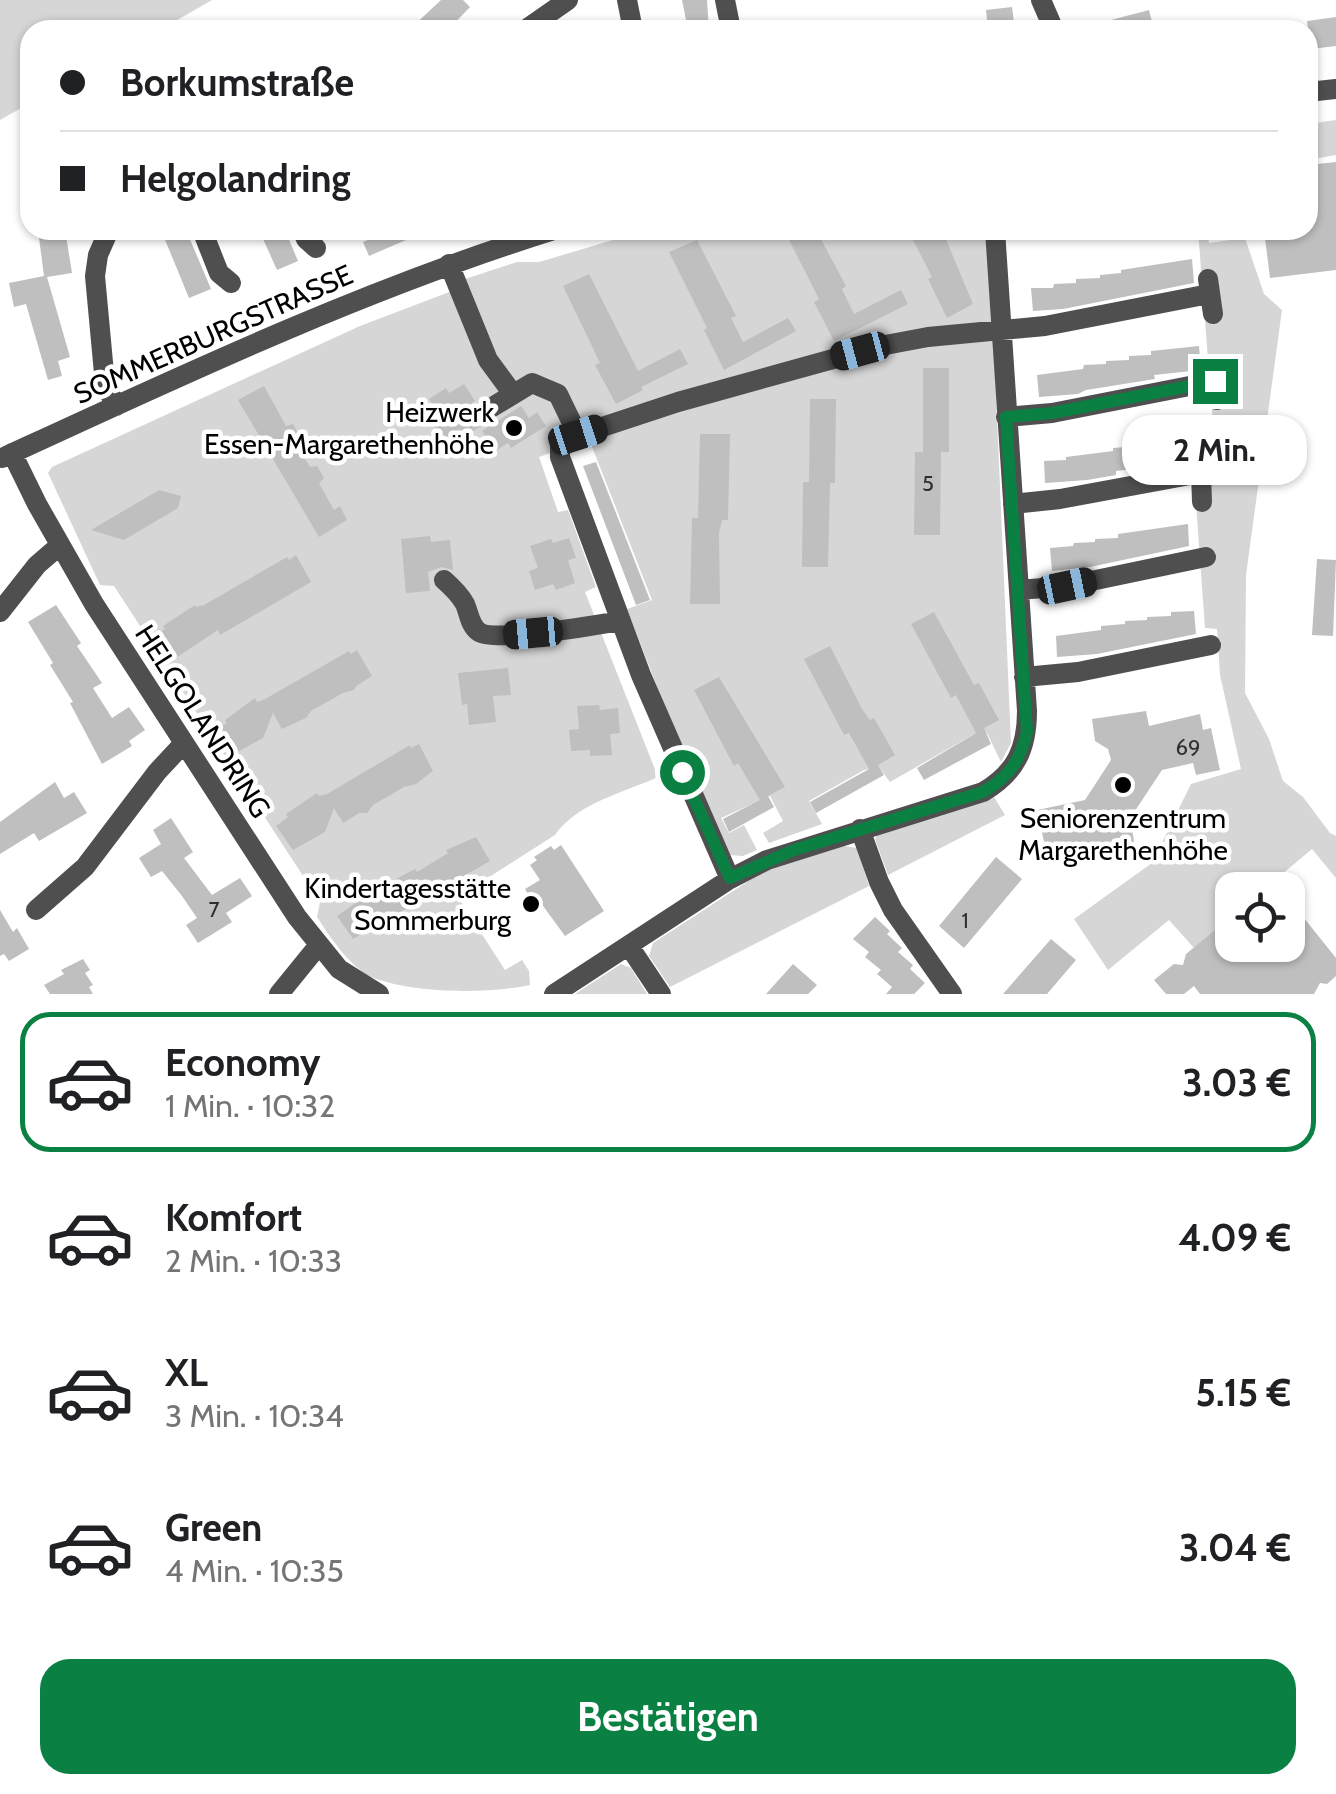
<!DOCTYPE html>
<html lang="de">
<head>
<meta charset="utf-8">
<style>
	body { margin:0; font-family:Cabin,sans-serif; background:#f6f6f6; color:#202124; height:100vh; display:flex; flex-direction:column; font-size:38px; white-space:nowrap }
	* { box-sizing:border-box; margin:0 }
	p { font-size:32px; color:#757577 }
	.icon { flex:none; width:55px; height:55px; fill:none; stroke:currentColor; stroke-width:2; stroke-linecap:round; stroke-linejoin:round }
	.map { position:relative; height:994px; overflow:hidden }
	.drawer { display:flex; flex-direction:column; background:#fff; flex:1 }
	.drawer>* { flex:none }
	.guide { position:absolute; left:20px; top:20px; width:1298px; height:220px; border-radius:30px; box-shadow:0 2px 8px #0004; display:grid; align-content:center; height:220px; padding:0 40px; background:#fff }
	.tools { position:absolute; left:1215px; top:872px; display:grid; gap:20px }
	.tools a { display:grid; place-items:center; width:90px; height:90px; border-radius:20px; background:#fff; box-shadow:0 2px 8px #0004; font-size:50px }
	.end { position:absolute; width:45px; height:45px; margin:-22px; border:12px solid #0b8043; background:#fff; box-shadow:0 0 0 5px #fff }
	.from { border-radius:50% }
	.bubble { position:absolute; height:70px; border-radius:30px; background:#fff; box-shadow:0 2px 8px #0004; font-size:32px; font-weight:800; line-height:70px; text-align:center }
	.car { position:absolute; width:30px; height:60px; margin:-30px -15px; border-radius:12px; box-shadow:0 0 8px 2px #0007; background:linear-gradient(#222 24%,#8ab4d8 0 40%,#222 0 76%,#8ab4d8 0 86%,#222 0) }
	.guide b { display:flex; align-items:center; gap:35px; height:95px; font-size:38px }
	.guide b+b { border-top:2px solid #e0e0e0 }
	.guide i { width:25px; height:25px; background:#202124 }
	ul { padding:18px 0 0; list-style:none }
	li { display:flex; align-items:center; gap:30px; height:140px; margin:0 20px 15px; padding:0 20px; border:5px solid transparent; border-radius:30px }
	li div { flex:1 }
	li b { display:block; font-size:38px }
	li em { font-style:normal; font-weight:800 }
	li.current { border-color:#0b8043 }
	li>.icon { width:90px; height:90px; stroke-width:1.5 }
	.button { display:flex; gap:20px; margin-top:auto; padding:20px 40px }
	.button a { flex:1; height:115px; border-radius:30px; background:#0b8043; color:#fff; font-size:40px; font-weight:800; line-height:115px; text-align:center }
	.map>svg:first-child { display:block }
	.green { fill:#d6d6d6 }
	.building { fill:#bfbfbf }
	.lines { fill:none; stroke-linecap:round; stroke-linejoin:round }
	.minor { stroke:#4f4f4f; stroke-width:20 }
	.route { stroke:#0b8043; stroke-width:12 }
	.poi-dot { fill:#000; stroke:#fff; stroke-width:4 }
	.labels { text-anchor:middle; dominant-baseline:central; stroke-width:9; stroke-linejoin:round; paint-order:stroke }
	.number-label { font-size:22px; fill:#303030 }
	.street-label { font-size:28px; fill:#000; stroke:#fff }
	.poi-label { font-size:28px; fill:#000; stroke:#fff; text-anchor:end }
</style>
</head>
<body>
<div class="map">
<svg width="1336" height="994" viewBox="0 0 1336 994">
	<rect width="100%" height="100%" fill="#fff"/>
	<path class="green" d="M0,0H212L160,30H30V103L0,120Z
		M1336,120V155L1308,160V124Z
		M647,230H989L1011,743L1001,762L987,733L974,734L890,782L879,767L864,770L809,801L822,824L769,843L763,833L783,821L770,796L721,818L729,833L744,825L757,850L743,856L729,855L686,761L627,609L652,600L589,439L539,457L558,512L568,510L596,587L585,592L658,777C623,793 577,803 555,835L458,897L505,970L522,960L529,971L530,985C486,994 411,994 369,976C347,963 330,937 317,917L320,902L114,586L100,585L48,473L52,467L360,326L452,291L465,279L517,262H539Z
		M1198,230H1207L1209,243L1245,238L1264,294L1282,310L1246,575L1245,693L1269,739L1283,781L1303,797L1330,833L1336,836V878L1312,849L1263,890H1232V916L1194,948L1169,920L1108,970L1074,919L1152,863L1191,784L1241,769L1220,675L1217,629L1205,628L1196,504L1216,463Z
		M994,797L1005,815L888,875L875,839L879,831Z
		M832,844L857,848L869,886L670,987L649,956L653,943L764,871Z
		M621,964L631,968L647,994H575Z"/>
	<path class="building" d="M441,0H463L470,7L448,30H409Z
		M682,0H707L709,30H688Z
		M1012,7L1015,30H988L986,10Z
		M1149,10L1154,30H1089L1088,26Z
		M1336,17V46L1311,49L1307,21Z
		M1336,162V270L1270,278L1264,230H1308V165Z
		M38,230H65L72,273L47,277L70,357L58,361L62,376L48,380L26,304L14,307L9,283L44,276Z
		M161,230H186L211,289L189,298Z
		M259,230H285L298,261L277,270Z
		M366,230H429L369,256L363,242L370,239Z
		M784,230H816L846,286L842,289L854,314L901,290L908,304L834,341L814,302L819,299Z
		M908,230H942L973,304L947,318L928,279L932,277Z
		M697,240L736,316L731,318L743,342L788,318L796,331L724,370L704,330L707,328L669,252Z
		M1192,259L1194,283L1063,309L1033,311L1031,288H1053L1054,284L1076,283V279L1100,278V275L1121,273V270Z
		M589,274L638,371L680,349L688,364L641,387L643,390L616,404L595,365L600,363L563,286Z
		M1199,346L1201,370L1154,375L1155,379L1086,390L1078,394L1039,397L1037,375L1083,369L1084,365L1106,364V361L1129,360V356L1151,355V351Z
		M923,368H949V452H941L940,535H914L915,452H923Z
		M464,384L475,401L469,405L483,425L462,438L458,432L444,441L433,424L442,418L429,399L446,388L449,393Z
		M264,386L286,426L293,424L300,437L295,441L310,467L317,466L324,478L319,483L334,510L340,506L347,520L319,537L238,400Z
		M810,399H836L835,483H830L828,567H802L803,482H809Z
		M521,406L529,418L537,412L546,426L511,448L508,443L495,451L482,431Z
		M1206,432L1207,457L1161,463V466L1116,471V475L1087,480L1045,483L1044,461L1066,460V457L1113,451V448L1136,446V443L1181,437V434Z
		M700,434H730L728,520H722L719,533L720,604H690L692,518H698Z
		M596,462L650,600L636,605L583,466Z
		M159,490L181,496L178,508L124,540L91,530Z
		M1188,524L1189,546L1090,567L1052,571L1050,548L1073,546L1074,543L1095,542V539L1118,538V534Z
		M430,536L431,542L450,540L453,570L441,567L428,572L430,591L406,593L401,539Z
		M569,538L576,558L568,560L575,583L556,590L553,584L535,590L529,571L538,568L530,546L551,539L553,543Z
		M296,555L311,582L251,617L220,635L218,630L171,661L154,636L165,629L163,626L195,605L196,607L204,605L287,557L289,560Z
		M1317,559L1336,560L1333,636L1312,635Z
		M56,605L81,643L77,646L102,683L93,688L112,718L129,707L145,730L129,741L132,746L102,764L70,703L73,702L50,665L53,663L28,622Z
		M1194,611L1196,634L1097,654L1057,657L1056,636L1101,630V626L1125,624V621L1147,620V617L1171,616V612Z
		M934,612L974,685L979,683L999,720L984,728L991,744L924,780L917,768L976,733L956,695L951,698L911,624Z
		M830,646L862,709L870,720L874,718L895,755L878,765L884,775L816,813L810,802L869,769L849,733L844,735L804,659Z
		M357,650L372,676L356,686L354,690L343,693L311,711L306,718L282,729L273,713L263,738L232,755L215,730L227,723L225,720L255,698L257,702L265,699L349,651L351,654Z
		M508,668L511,695L493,696L496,722L469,725L467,704L462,705L458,673Z
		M719,677L785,787L768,796L774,807L729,832L723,819L760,800L738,763L734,766L694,690Z
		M599,705L600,710L618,708L620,733L610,734L612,755L590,756V750L571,751L569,730L579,729L577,706Z
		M1146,711L1149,726L1200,714L1203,730L1211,728L1220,770L1196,775L1193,763L1162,770L1125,826L1132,829L1136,853L1101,861L1098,846L1057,854L1045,846L1037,810L1085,800L1111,760L1108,749L1095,741L1092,719Z
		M419,744L433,771L416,784L404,787L373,805L367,813H359L343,823L334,808L325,832L293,850L276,826L288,817L286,814L317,793L319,796L327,794L410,745L411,748Z
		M55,782L64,798L74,792L87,813L39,841L34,833L0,854V822Z
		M171,818L193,852L184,858L212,895L240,878L252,896L226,913L232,922L198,943L186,925L197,918L182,896L162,871L151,877L139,858L161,844L153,830Z
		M476,837L490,861L353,939L337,916L357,902L356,900L415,869L417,872L448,853L446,850Z
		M561,845L604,911L565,936L538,899L533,902L525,889L540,880L530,865L537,860L534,857L551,846L554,850Z
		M996,857L1022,879L964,948L939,926Z
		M1288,898L1336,958V976L1327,984L1320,983L1314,994H1200L1194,986L1184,994H1166L1154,980L1174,964L1183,965L1186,954L1232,916V945H1288Z
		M0,910L13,932L17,928L29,949L9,961L4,954L0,956Z
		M875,917L890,931L887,934L902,948L898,952L913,965L910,969L925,983L914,994H886L892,987L877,974L881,970L865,957L869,952L853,939Z
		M1051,939L1076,960L1047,994H1003Z
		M83,959L90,970L85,973L93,985L89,987L93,994H50L44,985L64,974L61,970Z
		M793,964L817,985L808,994H766Z"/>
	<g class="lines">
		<path class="minor" d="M627,0L633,30
			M725,0L731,30
			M1041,0L1054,30
			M525,30L568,0
			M1308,92L1336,89
			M109,230L98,255L95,276L105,384L116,406
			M202,230L219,273L231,283
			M302,230L306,239L316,248
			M449,264L488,360L513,394
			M1208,279L1213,314
			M1214,365L1217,400
			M489,409L532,383L558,394L572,423
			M1006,417L1052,413L1215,381
			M12,453L37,504L94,604L297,917L339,969L379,994
			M2,458C182,375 365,289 554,230
			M1202,502L1201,473L1218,471
			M1013,504L1060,499L1201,473
			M444,580C452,587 460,595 465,604C469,613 470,626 479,632C494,643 597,625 621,621
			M1019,590L1067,586L1206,557
			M0,612L37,565L59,546
			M1024,677L1078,672L1211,645
			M860,829L879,882L893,910L952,994
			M730,879L641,675L560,457V446L578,435L678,402L880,346L928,337L1045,326L1209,294
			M36,910L85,867L157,772L184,743
			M629,946L661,994
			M279,994L318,946
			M554,994L730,879L767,860L983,792C1016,773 1027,748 1027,711L995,230"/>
	</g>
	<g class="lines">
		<path class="route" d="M682,772L730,878L794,850L983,792C1009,777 1020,761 1027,732L1006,417L1052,413L1215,381"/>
	</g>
	<g class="poi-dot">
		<circle cx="514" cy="428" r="10"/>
		<circle cx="1123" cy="785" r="10"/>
		<circle cx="531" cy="904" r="10"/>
	</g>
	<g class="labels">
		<g class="number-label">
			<text x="928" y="483">5</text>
			<text x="1188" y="747">69</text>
			<text x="214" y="909">7</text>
			<text x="965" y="920">1</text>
		</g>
		<g class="street-label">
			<text transform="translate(213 334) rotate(-24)">SOMMERBURGSTRASSE</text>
			<text transform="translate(203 721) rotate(57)">HELGOLANDRING</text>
		</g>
		<g class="poi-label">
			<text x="494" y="412">Heizwerk<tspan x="494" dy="32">Essen-Margarethenhöhe</tspan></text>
			<text x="1123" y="818" text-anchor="middle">Seniorenzentrum<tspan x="1123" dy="32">Margarethenhöhe</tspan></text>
			<text x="511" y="888">Kindertagesstätte<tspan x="511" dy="32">Sommerburg</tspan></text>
		</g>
	</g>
</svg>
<div class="tools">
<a><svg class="icon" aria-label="locate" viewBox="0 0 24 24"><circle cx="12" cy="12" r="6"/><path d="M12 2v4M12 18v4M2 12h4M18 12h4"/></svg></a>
</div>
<i class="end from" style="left:682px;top:772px"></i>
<i class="end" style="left:1215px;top:381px"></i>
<div class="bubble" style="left:1122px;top:415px;width:185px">2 Min.</div>
<i class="car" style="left:860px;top:351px;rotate:255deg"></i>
<i class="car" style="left:578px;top:435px;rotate:72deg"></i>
<i class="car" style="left:1067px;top:586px;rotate:78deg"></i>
<i class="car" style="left:533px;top:633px;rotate:265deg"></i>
<div class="guide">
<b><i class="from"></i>Borkumstraße</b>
<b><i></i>Helgolandring</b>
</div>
</div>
<section class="drawer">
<ul>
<li class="current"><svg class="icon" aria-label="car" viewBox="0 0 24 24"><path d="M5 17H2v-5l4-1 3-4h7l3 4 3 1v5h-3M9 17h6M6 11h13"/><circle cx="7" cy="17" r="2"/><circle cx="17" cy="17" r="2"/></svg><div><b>Economy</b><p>1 Min. · 10:32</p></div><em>3.03 €</em></li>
<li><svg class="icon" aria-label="car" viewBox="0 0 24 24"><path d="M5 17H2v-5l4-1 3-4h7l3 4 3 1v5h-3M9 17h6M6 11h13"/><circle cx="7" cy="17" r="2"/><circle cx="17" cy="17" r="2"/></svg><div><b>Komfort</b><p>2 Min. · 10:33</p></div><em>4.09 €</em></li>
<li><svg class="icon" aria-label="car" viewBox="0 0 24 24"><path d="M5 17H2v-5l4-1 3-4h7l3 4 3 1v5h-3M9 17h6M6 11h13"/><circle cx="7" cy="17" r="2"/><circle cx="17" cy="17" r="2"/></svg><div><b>XL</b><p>3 Min. · 10:34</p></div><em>5.15 €</em></li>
<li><svg class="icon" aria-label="car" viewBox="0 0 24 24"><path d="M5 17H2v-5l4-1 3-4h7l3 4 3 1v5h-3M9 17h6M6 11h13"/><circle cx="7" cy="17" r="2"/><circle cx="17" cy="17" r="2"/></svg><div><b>Green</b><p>4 Min. · 10:35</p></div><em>3.04 €</em></li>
</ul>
<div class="button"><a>Bestätigen</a></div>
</section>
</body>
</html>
